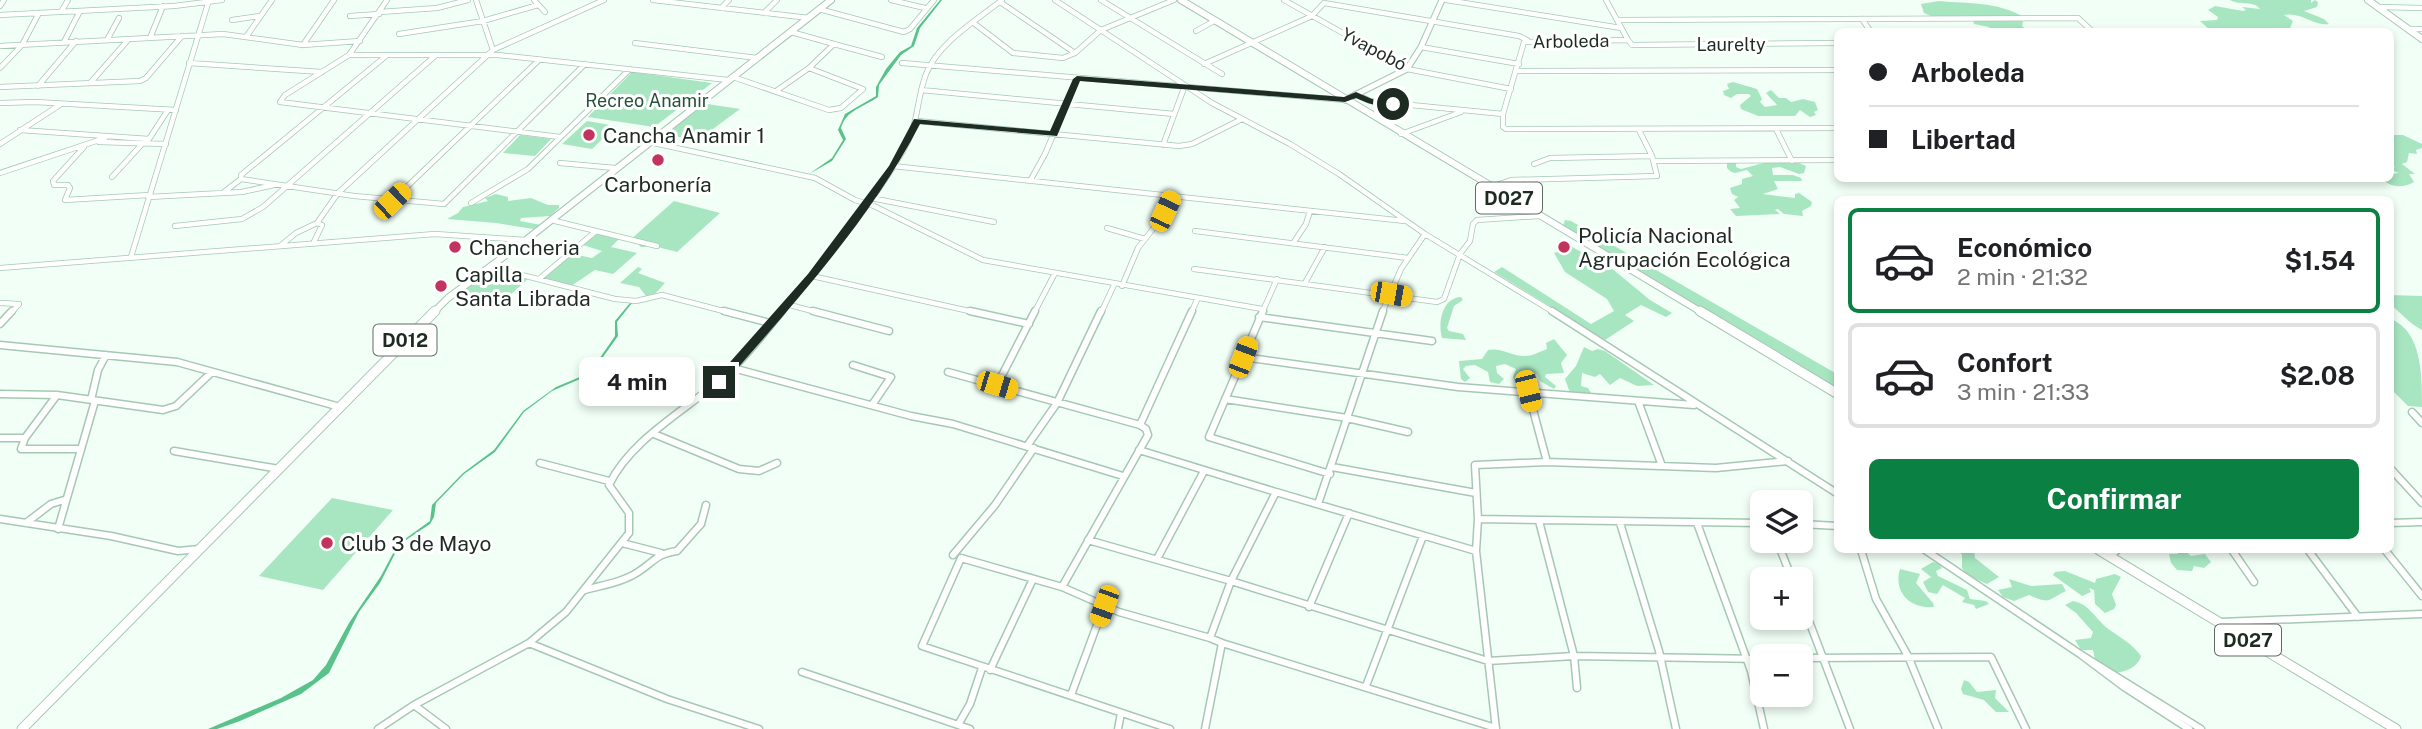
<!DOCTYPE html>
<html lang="es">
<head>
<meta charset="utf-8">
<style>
	body { margin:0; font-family:"Public Sans",sans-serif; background:#f2f2f2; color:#202124; height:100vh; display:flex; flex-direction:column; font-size:26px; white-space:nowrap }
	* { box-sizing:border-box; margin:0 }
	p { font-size:23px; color:#757577 }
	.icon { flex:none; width:38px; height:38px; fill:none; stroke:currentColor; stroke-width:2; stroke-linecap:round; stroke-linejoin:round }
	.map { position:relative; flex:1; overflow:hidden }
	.sheet { position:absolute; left:1834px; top:196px; width:560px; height:357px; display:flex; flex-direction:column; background:#fff; border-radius:10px; box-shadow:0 4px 10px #0003 }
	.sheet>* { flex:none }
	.guide { position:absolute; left:1834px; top:28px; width:560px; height:154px; border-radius:10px; box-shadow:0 4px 10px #0003; display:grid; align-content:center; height:154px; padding:0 35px; background:#fff }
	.tools { position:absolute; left:1750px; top:490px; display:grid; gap:14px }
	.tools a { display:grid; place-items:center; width:63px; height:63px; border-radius:10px; background:#fff; box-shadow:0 4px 10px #0003; font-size:35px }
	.end { position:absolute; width:32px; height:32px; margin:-16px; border:9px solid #1d2b23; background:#fff; box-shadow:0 0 0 4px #fff }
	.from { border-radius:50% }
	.bubble { position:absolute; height:49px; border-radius:10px; background:#fff; box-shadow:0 4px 10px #0003; font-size:23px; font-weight:700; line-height:49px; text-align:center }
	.car { position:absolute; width:21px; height:42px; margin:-21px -10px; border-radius:9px; box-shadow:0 0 5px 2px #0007; background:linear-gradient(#f5c518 24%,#345 0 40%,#f5c518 0 76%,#345 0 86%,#f5c518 0) }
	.guide b { display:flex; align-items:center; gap:24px; height:66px; font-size:26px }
	.guide b+b { border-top:2px solid #e0e0e0 }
	.guide i { width:18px; height:18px; background:#202124 }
	ul { padding:12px 0 0; list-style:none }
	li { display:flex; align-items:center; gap:21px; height:105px; margin:0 14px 10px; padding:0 21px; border:4px solid #e0e0e0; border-radius:10px }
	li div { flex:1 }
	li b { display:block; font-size:26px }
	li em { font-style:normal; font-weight:700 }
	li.selected { border-color:#0b8043 }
	li>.icon { width:63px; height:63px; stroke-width:1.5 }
	.button { display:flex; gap:14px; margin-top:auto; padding:14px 35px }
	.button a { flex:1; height:80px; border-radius:10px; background:#0b8043; color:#fff; font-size:28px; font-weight:700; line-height:80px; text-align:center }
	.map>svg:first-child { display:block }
	.green { fill:#a8e6c1 }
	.water { fill:#59c28b }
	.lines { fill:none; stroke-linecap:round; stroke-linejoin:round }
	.minor-far1-casing { stroke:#a6c8b3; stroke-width:6 }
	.minor-casing { stroke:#a6c8b3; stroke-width:9 }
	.tertiary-casing { stroke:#a6c8b3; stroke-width:7 }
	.secondary-casing { stroke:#a6c8b3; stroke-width:8 }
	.primary-far1-casing { stroke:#a6c8b3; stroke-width:8 }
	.primary-casing { stroke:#a6c8b3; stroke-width:11 }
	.minor-far1 { stroke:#fff; stroke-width:4.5 }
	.minor { stroke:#fff; stroke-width:6 }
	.tertiary { stroke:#fff; stroke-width:5 }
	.secondary { stroke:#fff; stroke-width:6 }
	.primary-far1 { stroke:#fff; stroke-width:6 }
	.primary { stroke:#fff; stroke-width:9 }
	.route { fill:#1d2b23 }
	.poi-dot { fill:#c2345e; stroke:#fff; stroke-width:2.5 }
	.labels { text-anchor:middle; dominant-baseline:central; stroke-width:6; stroke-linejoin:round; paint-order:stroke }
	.far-street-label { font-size:18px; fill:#1d2b23; stroke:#fff }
	.far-park-label { font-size:18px; fill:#26513a; stroke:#fff }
	.shield { fill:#fff; stroke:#616b65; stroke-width:2 }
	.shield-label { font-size:19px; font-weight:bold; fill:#1d2b23 }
	.poi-label { font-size:21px; fill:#1d2b23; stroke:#fff; text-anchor:start }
</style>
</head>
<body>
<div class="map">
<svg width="2422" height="729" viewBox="0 0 2422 729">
	<rect width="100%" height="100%" fill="#f1fff6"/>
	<path class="green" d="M2230,0H2311V3L2315,0L2318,2L2317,7L2304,11L2324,19L2329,24C2311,26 2303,12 2284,15L2293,21L2290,28L2295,31L2212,32L2200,21L2217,20L2218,17L2208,10L2215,6L2243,11L2246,10L2242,7L2260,9C2254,0 2240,6 2230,0Z
		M1939,1C1969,4 1995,1 2024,17L2022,26L2028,31H1992L1989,27L1974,24L1973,20L1942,21L1924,13L1921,4Z
		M632,72L712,83L654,127L588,117Z
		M1733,82L1757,89L1762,99L1760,102L1765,107L1777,105L1766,93L1771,90L1779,98H1786L1791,102L1803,99L1815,102L1818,110L1814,112L1816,115L1810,117L1800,110L1795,116H1758L1741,109L1740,105L1751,96L1749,94H1737L1731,98L1724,95L1723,91L1729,89L1727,84Z
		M701,103L740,109L698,140L660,134Z
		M587,121L616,126L592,149L562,144Z
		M520,135L551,139L535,156L503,153Z
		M2391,135H2403L2422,144V148L2416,150L2417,154L2409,153L2407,162L2402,164L2415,174H2409L2414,182C2401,189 2392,187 2381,179L2390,178L2391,174L2399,173L2391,170L2395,167L2391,163Z
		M1771,161L1797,162L1806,166L1804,173L1799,174L1780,167L1772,168L1773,175H1793L1801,178L1802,181H1774L1778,189L1763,194L1795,198V194L1799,193L1812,202L1811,206L1802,211L1803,216L1784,214L1778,209L1775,210L1780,214L1736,216L1730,209L1740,208L1734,200L1738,197L1732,194L1730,188L1742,184V179L1753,176L1747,170C1738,171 1735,177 1727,168V163L1736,162V167L1741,169Z
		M496,194L508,197V201L531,198L548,205H559V208L550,216L521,218L520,221L541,225L533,229L496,223L447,219L458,213L463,207L488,201L485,198Z
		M674,201L720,213L677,252L646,244L645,247H641L639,245H644L630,240Z
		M1565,220L1571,221L1837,374V389L1563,226Z
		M597,233L619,239L611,247L637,253L613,274L595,270L571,286L541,279L573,254L592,258L602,251L583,245Z
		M1572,247L1610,267L1650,300L1672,313L1666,317L1641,305L1625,315L1634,321L1605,340L1494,272L1502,267L1591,324L1614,311L1607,299L1565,272L1554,253Z
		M638,267L642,269L638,273L665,283L655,294L646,296L639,287L620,283Z
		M491,269L529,278L498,306L458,294Z
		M2390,295L2422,296V330C2409,323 2402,314 2391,305Z
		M1461,297L1463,300L1454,306L1447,328L1449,331L1463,334L1466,340L1442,338C1438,325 1441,298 1461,297Z
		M2391,319C2422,332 2422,374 2422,407L2408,406L2391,389Z
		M1554,339L1567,355L1561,363L1564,373L1546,374L1545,377L1556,386L1554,389L1540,381L1537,374H1532L1516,383L1513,377L1516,369L1505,364L1496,366L1497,373L1504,379L1499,384L1490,382L1488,372L1475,365L1466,366L1463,369L1470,378L1465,382L1461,379L1459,361L1482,359L1488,350C1502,347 1512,357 1526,356C1533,356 1541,351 1547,349L1546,343Z
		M1584,347L1592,351L1598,349L1605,351L1654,385L1637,386L1620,378L1610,385L1600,374L1595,377L1582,373L1581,386L1588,388L1591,393L1584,395L1570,393L1565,379L1576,366Z
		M332,498L393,510L323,590L259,576Z
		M1959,550H1974L1975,558L1999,577L1987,584L1967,575L1962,568V555Z
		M2177,550H2184L2191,556L2205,554L2211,562L2204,568L2194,566L2192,571L2177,570L2171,563L2169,554H2178Z
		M1933,562L1939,564L1942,568L1936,571L1938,576L1967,590L1970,599L1986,601L1989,604L1976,609L1974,605L1962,602L1965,598L1943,585L1937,594L1928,592L1923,582L1931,577L1921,569Z
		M1900,569L1920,574L1916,583L1933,603L1934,607C1910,609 1893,592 1900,569Z
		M2065,571L2095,583L2096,579L2115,574L2121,577L2112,594L2116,605L2114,609L2105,613L2095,604L2094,590L2089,588L2091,592L2082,596L2053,575L2055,572Z
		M2009,579L2031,586L2062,584L2066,591C2047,600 2051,605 2029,595L2014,601L2003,597L1998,590L2012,587Z
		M2073,601C2089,604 2095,618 2107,628C2119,637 2132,643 2141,656C2138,668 2123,673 2112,673L2095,660L2093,650H2081L2075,640L2091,638L2093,632L2076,613L2065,605Z
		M1964,680L1969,682L1977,692L1996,690L1995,698L2009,712H1996L1984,700L1963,694L1961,689Z"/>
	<path class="water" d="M940,0H942L920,28L914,46L901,55L879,85L878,97C864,107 846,110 841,128L846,139L832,161L809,174L832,158L843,140L838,130L845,114L876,96V87L886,69L900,52L911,46L917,28Z
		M630,303H632L617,322L618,336L598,364L580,379L552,391L524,412L495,452L464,474L436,503L434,517L430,524L400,544L380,583L359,612L329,673L301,694L240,721L217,729H208L281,698L313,680L326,665L349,623L381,576L398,544L430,521L432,505L463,473L494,450L523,411L556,387L580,377L595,365L615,336V321Z"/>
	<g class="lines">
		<defs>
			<path id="minor-far1" d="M476,0L493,50
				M534,0L545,12
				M653,0L809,18
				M891,0L925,8
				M1055,0L1212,103L1290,144L1339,174L1425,234L1555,313
				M1101,0L1222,74
				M1284,0L1407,69L1511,89
				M1446,0L1621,28
				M1000,2L1075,53
				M1324,3L1519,36L1527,40
				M0,6L4,0
				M2380,7L2422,8
				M721,8L729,0
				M819,9L904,32L910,29L934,0
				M61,12L68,0
				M380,12L437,8L468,0
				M764,13L777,0
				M0,15L174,6L222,0
				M350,16L379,14
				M1862,19L1871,32
				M232,20L260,16
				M1617,20L2078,18L2093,32
				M975,24L1013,53L1063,58L1075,53L1101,30L1174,0
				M2410,29H2422
				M1196,31L1214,21
				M399,34L483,21L538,5
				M246,37L272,0
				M150,38L163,6
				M107,40L119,18
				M1628,40L1632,45L1838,43
				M64,42L80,11
				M635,43L757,58
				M834,44L882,57
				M303,45L334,0
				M0,46L223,34L303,45L360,41
				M1421,47L1519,64
				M349,55L387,0
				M386,56L241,175V179L354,196L444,204L585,64
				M189,63L322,72
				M902,63L1345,100
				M1204,64L1312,16L1324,3
				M0,68L22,45L39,13
				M1516,71L1838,70
				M733,77L829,110L841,108L863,89L809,68
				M91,82L128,40
				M38,86L76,41
				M0,87L140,81L146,78L182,36
				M921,90L1174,114
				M776,91L809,68L834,44L791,32
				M1356,94L1370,101L1503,114L1524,42L1628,40L1606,0
				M0,103L35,102L176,110
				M1503,114V127L1506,129L1838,128
				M917,121L1179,146L1192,144L1242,119
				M1776,129L1792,161
				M20,130L149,139L168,110
				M1401,134L1461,112
				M560,137L280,102L285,95L349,55H498L728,80
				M99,142L166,144
				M649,142L815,178L855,200L874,206L983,260L1262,309
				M0,144L61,104
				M1163,145L1184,88
				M84,147L53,181L54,185H68L70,188L65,200L149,195
				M1654,161L1838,160
				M560,163L615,168
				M1534,164L1550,158L1652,156
				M893,166L1405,221
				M0,173L105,138
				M112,177L143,143
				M1030,181L1045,154L1077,79
				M1491,187L1511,180L1657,176L1652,156L1639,130
				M224,192L241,179
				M148,197L242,192L274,185
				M871,198L994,222
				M392,201L539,60
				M471,203L528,169L630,69
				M551,220L657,246
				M175,226L242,219L263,207L436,55
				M1107,228L1145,239
				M1195,231L1408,258
				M1294,242L1306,224L1310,211
				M313,244L322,225L317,223L338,193L493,50L604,0
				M280,246L296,233L317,223
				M131,257L209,0
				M491,267L615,299L636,301L662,295L731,313
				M0,268L435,234L526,240
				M1194,269L1437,302L1444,299L1460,254L1470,241L1473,224L1477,220L1539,216
				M812,276L978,313
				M539,279L595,232
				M1305,283L1325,247
				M1122,286L1138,248L1156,225L1172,196
				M0,303L19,304L11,313
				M786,304L820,313
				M780,313C824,261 869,209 903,151C919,124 916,101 926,74C938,43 977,20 1002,0
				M1034,313L1054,275
				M1101,313L1114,285
				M1191,313L1197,300
				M1262,313L1277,279
				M1382,313L1401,269L1425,234"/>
			<path id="minor" d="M724,311L770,323
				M813,311L889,331
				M970,311L1029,324
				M1263,311L1209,437L1330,474
				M1552,311L1838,494
				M1259,317L1432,341
				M0,324L12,311
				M0,345L177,362L340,407
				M1243,357L1458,387L1694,405
				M853,365L891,377L872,405
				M733,368L911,416L953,424L1123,476
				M948,372L1140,425
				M997,385L1035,311
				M1528,391L1547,462
				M0,394L57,395L163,410L176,406L212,372
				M57,395L25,438L21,449H79
				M1225,399L1347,418L1383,311
				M91,400L98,370L106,355
				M1638,401L1662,466
				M2412,412L2422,423
				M654,434L739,469L759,471L777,463
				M0,438H25
				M1027,446L1057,403L1101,311
				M1139,450L1276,492
				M174,451L279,469
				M540,463L609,481
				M1332,467L1476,493
				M2390,468L2422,503
				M1318,504L1347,418L1408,432
				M0,519L111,536L178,551L199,549
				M1478,519L1475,465L1547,462L1716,468L1788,461
				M1539,521L1574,656L1577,688
				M26,523L51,504L64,500
				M1620,523L1659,651L1676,729
				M1697,523L1751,671L1764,729
				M2390,523L2422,522
				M1801,524L1838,526
				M58,529L95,401
				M1088,540L1231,581L1488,661L1574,656L1762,659
				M1777,541L1792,579
				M622,543L661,553
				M1861,550L1876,599L1908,656L1938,729
				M1925,550L2080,654
				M2232,550L2254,582
				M2308,550L2358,617
				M2385,550L2422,596
				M953,555L995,505L1034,448
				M2111,556L2117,550
				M1157,559L1204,471
				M1062,587L1148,435L1146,429L1140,425L1192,311
				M585,590C603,585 623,582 638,572C655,561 656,554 677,551L701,524L706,505
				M1801,600L1850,729
				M1309,607L1349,513
				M2220,622L2422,614
				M529,643L667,699L759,729
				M1222,643L1496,728
				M1801,658L1991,657L2026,729
				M990,670L1033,579
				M802,672L970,729
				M1366,686L1423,536
				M1071,695L1104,606
				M414,705L446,729
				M958,725L970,704L982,668
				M378,729L414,705L529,643L566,612L629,533V513L609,485C630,440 685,411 721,379C744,359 763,334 782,311
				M1118,729L1121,713
				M1170,729L922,646L961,558L1062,587L1119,612L1210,638L1231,581L1276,492L1476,551
				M1205,729L1222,643L1210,638
				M1496,729L1476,551L1478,519L1762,523
				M2189,729L2124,687L2080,654L2201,729"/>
			<path id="tertiary" d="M1345,100L1407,69L1421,47L1442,0"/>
			<path id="secondary" d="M2368,0L2422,39"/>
			<path id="primary-far1" d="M1181,0L1703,313
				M433,313L448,298L526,240L831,0"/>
			<path id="primary" d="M1700,311L1838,394
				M2099,550L2396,729
				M22,729L435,311"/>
		</defs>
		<use href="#minor-far1" class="minor-far1-casing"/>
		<use href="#minor" class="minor-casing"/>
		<use href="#tertiary" class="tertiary-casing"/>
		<use href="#secondary" class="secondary-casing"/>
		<use href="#primary-far1" class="primary-far1-casing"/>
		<use href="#primary" class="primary-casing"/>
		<use href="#minor-far1" class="minor-far1"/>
		<use href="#minor" class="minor"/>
		<use href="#tertiary" class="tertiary"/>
		<use href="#secondary" class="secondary"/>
		<use href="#primary-far1" class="primary-far1"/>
		<use href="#primary" class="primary"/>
	</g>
	<path class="route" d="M1077,76L1344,97L1356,92L1372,99L1398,104C1386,110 1368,104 1356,98L1345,102L1080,81L1057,136L920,124C870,221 794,303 723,385H715V379L808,274L889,166L914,119L1050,131L1073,79Z"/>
	<g class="poi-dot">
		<circle cx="589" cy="135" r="7"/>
		<circle cx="658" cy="160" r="7"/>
		<circle cx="455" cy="247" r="7"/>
		<circle cx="1564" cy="247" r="7"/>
		<circle cx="441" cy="286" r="7"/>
		<circle cx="327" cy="543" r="7"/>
	</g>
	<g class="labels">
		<g class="far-street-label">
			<text transform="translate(1571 41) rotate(-1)">Arboleda</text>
			<text x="1731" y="44">Laurelty</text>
			<text transform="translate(1374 49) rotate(28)">Yvapobó</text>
		</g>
		<g class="far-park-label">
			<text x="647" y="100">Recreo Anamir</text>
		</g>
		<g class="shield">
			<rect x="1476" y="182.5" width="66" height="31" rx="5"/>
			<rect x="373.5" y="324.5" width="63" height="31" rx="5"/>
			<rect x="2215" y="624.5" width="66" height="31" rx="5"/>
		</g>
		<g class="shield-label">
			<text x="1509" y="198">D027</text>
			<text x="405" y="340">D012</text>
			<text x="2248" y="640">D027</text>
		</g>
		<g class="poi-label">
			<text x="603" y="135">Cancha Anamir 1</text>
			<text x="658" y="184" text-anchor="middle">Carbonería</text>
			<text x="1578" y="235">Policía Nacional<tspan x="1578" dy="24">Agrupación Ecológica</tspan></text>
			<text x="469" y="247">Chancheria</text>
			<text x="455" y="274">Capilla<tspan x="455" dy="24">Santa Librada</tspan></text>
			<text x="341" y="543">Club 3 de Mayo</text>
		</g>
	</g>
</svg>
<div class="tools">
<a><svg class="icon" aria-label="layers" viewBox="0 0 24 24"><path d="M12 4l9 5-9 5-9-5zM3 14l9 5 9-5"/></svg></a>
<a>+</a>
<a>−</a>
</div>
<i class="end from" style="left:1393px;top:104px"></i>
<i class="end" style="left:719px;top:382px"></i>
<div class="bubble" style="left:579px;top:357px;width:116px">4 min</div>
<i class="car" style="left:392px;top:201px;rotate:46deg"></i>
<i class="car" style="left:1165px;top:211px;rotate:25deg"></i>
<i class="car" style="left:1391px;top:294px;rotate:100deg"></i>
<i class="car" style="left:1243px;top:357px;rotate:21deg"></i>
<i class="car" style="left:997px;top:385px;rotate:107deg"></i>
<i class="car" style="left:1528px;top:391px;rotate:166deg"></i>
<i class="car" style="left:1104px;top:606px;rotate:200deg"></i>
<div class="guide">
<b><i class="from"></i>Arboleda</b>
<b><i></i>Libertad</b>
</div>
<section class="sheet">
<ul>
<li class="selected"><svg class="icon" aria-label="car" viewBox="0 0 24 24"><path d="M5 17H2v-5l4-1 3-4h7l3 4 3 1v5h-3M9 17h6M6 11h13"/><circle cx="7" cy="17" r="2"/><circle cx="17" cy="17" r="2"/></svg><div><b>Económico</b><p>2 min · 21:32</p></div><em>$1.54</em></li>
<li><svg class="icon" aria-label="car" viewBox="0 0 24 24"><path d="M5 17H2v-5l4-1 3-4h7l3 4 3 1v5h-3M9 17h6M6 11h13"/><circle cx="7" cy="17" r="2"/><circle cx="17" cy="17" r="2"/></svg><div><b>Confort</b><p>3 min · 21:33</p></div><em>$2.08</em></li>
</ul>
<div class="button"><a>Confirmar</a></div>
</section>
</div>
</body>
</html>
